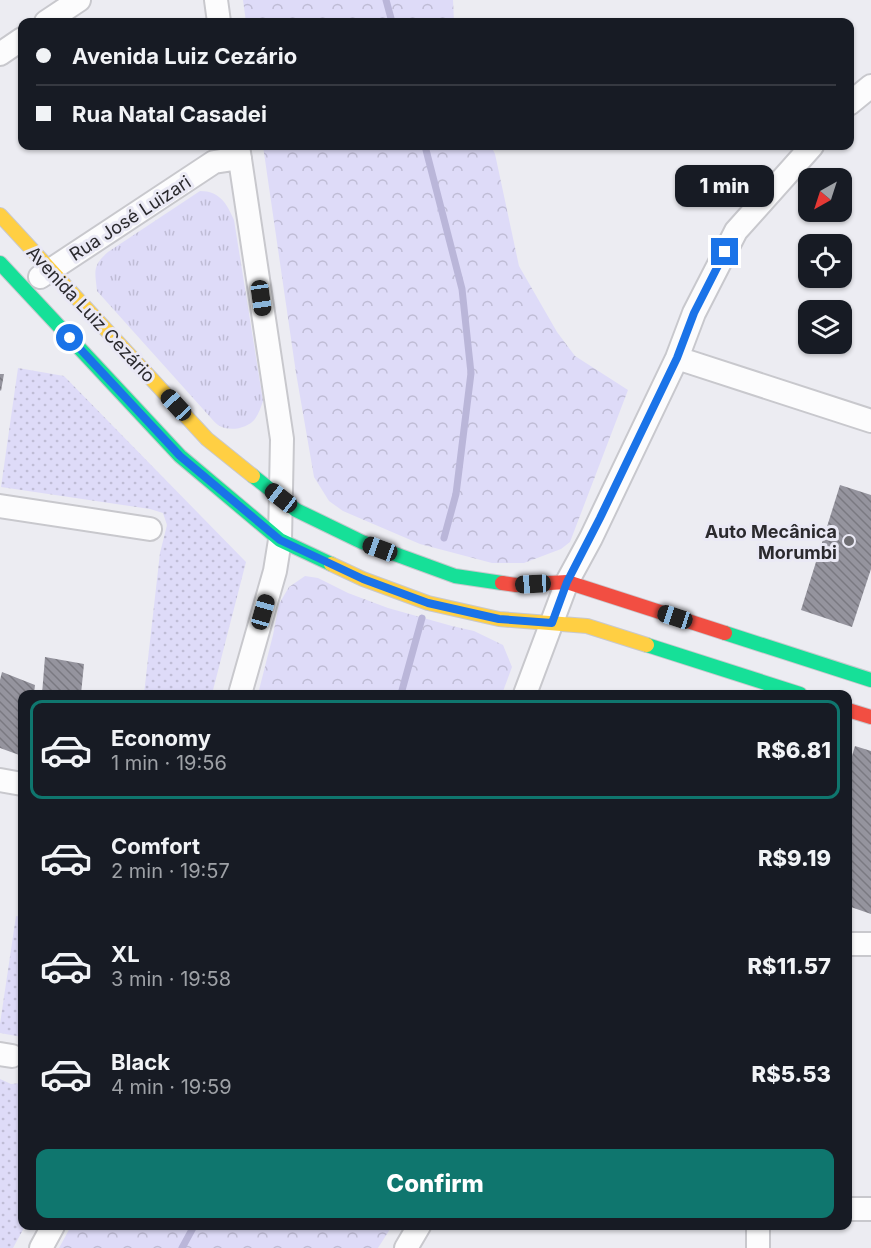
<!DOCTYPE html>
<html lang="en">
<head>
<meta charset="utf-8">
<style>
	body { margin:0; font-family:Inter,sans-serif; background:#20242c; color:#f1f3f6; height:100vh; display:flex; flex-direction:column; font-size:22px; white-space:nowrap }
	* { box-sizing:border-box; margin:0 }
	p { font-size:20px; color:#9ea1a6 }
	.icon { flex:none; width:33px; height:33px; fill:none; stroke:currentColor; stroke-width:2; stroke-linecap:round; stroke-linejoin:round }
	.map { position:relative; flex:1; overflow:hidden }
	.sheet { position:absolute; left:18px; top:690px; width:834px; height:540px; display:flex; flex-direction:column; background:#171b24; border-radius:12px; box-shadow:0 2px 4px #0004 }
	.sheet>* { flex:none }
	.banner { position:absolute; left:18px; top:18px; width:836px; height:132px; border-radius:12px; box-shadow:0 2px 4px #0004; display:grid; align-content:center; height:132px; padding:0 18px; background:#171b24 }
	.needle { width:39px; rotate:219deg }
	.buttons { position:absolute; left:798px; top:168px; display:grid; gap:12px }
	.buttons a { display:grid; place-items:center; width:54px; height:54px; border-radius:12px; background:#171b24; box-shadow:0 2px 4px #0004; font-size:30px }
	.end { position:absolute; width:27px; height:27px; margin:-14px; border:8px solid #1a73e8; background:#fff; box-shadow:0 0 0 3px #fff }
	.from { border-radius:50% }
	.bubble { position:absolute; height:42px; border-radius:12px; background:#171b24; box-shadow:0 2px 4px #0004; font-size:20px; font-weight:800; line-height:42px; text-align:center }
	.car { position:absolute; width:18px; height:36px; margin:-18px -9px; border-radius:8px; box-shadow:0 0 4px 2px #0007; background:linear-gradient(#222 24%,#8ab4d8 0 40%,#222 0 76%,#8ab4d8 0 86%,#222 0) }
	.banner b { display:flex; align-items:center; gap:21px; height:57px; font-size:22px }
	.banner b+b { border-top:2px solid #363941 }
	.banner i { width:15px; height:15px; background:#f1f3f6 }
	ul { padding:10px 0 0; list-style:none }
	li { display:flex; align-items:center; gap:18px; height:99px; margin:0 12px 9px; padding:0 6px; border:3px solid transparent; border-radius:12px }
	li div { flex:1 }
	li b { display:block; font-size:22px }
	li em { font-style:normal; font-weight:800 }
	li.selected { border-color:#0f766e }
	li>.icon { width:54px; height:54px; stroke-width:1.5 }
	.primary-button { display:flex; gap:12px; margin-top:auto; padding:12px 18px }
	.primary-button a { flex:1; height:69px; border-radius:12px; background:#0f766e; color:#fff; font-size:24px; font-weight:800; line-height:69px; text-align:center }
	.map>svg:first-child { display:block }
	.grass { fill:url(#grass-tufts) }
	.forest { fill:url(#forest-crowns) }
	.park { fill:url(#park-dots) }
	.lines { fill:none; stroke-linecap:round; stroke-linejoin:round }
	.stream { stroke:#bab6d9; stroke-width:7 }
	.building { fill:url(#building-back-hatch) }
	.street-casing { stroke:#c8c8cd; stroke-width:26 }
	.fast-casing { stroke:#c8c8cd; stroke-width:16 }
	.slow-casing { stroke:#c8c8cd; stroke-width:16 }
	.jam-casing { stroke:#c8c8cd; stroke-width:16 }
	.street { stroke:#fcfcfd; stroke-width:22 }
	.fast { stroke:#16e098; stroke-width:14 }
	.slow { stroke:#ffcf43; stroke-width:14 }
	.jam { stroke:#f24e42; stroke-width:14 }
	.route { stroke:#1a73e8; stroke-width:8 }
	.poi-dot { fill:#6f6e73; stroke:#eae9f5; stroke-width:2 }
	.labels { text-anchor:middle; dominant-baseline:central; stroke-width:6; stroke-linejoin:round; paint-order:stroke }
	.street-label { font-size:18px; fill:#2b2a2e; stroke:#eae9f5 }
	.poi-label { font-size:18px; font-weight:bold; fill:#2b2a2e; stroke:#eae9f5; text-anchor:end }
</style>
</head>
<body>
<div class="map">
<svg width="871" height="1248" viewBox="0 0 871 1248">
	<defs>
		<pattern id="grass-tufts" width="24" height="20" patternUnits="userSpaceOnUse" patternTransform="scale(1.5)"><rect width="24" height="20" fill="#dedbf8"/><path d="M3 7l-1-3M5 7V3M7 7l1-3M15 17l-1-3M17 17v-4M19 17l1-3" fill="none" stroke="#bfbcd5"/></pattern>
		<pattern id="forest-crowns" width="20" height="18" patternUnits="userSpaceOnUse" patternTransform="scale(1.5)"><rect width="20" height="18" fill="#dedbf8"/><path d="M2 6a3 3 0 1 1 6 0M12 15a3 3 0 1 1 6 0" fill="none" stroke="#bfbcd5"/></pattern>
		<pattern id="park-dots" width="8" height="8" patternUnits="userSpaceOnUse" patternTransform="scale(1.5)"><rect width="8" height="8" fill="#dedbf8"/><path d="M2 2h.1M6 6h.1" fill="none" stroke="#bfbcd5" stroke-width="1.8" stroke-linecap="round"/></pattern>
		<pattern id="building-back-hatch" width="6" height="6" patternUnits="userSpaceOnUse" patternTransform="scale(1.5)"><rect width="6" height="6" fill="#95949e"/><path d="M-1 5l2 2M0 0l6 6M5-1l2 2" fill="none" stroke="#7a7981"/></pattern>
	</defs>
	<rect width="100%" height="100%" fill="#ececf2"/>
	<path class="grass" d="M200,191C220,191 227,204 234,220L263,401C261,407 259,413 255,419C247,429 229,432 218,425C215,423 213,420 211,418L97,291C95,271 92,266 108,252Z"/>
	<path class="forest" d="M243,0H453L454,22H246Z
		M263,146H491L495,154L519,266L557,332L575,356L628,390L570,542L561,549L524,563H492L420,544L343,511L329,501L314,477L296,373Z
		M305,576L318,578L348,593L388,608L452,626L474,631L503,645L512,667L502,694H258L273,635L279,604L289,587Z
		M71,1226H392L378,1248H59Z"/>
	<path class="park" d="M18,368L64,376L246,562L212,694H144L160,553L167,525L163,513L150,509L1,487Z
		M16,916L22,917V1037L0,1033V1024Z
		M0,1079L11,1084L22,1083V1226H25L13,1248H0Z"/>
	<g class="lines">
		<path class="stream" d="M386,0L392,22
			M425,146L462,289L471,373L456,494L444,538
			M401,694L422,618
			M182,1248L194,1226"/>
	</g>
	<path class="building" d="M0,374H4L1,391L0,390Z
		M840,485L871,495V569L852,627L801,610Z
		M45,657L84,664L81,694H42Z
		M2,672L35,685L34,694H22V756L0,748V680Z
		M855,746L871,751V914L848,906V769Z"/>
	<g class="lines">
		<defs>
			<path id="street" d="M216,0L219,22
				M46,22L79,0
				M0,54L22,39
				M849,104L871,86
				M238,146L282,439L280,540L275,571L240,694
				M40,277L214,162L240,158
				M677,358L871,421
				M0,506L150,529
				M525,694L567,582L591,538L677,358L694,313L736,231L812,146
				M0,780L22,784
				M848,944H871
				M0,1054L12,1056
				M848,1209H871
				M41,1248L53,1226
				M406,1248L419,1226
				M758,1248V1226"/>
			<path id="fast" d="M0,263L180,456L280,540L331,564
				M253,476L296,510L362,542L455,576L502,583
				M725,633L871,680
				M647,645L800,694"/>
			<path id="slow" d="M0,215L207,439L253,476
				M331,564L363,579L428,603L499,619L587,626L647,645"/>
			<path id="jam" d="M502,583L516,585L567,582L725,633
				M848,710L871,717"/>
		</defs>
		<use href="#street" class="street-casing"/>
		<use href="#fast" class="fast-casing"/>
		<use href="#slow" class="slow-casing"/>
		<use href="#jam" class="jam-casing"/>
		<use href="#street" class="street"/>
		<use href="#fast" class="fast"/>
		<use href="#slow" class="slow"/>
		<use href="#jam" class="jam"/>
	</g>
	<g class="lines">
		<path class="route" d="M70,338L180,456L280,540L363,579L428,603L499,619L552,623L567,582L600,518L677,358L694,313L725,252"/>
	</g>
	<circle class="poi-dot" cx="849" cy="541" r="6"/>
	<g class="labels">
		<g class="street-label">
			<text transform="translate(130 218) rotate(-33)">Rua José Luizari</text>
			<text transform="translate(91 314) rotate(47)">Avenida Luiz Cezário</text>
		</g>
		<g class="poi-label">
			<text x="837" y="531">Auto Mecânica<tspan x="837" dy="21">Morumbi</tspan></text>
		</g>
	</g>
</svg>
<div class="buttons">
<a><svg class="needle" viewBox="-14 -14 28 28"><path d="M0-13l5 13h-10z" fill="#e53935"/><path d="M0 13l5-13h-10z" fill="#9ea1a6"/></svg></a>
<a><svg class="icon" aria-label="locate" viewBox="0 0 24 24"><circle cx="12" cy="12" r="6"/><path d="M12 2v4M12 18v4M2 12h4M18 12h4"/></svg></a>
<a><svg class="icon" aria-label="layers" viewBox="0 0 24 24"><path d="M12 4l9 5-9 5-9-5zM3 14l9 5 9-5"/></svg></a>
</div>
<i class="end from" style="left:70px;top:338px"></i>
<i class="end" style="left:725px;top:252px"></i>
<div class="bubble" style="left:675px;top:165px;width:99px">1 min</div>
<i class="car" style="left:261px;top:298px;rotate:172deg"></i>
<i class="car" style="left:176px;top:405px;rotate:317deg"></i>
<i class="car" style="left:281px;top:498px;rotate:308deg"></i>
<i class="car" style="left:380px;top:549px;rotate:290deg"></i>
<i class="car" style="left:533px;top:584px;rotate:267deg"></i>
<i class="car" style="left:263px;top:612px;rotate:16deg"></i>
<i class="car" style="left:675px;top:617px;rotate:288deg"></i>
<div class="banner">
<b><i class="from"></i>Avenida Luiz Cezário</b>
<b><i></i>Rua Natal Casadei</b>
</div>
<section class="sheet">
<ul>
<li class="selected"><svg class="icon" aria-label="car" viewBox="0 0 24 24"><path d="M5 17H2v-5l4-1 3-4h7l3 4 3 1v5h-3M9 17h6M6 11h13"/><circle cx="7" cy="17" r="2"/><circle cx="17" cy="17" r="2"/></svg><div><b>Economy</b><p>1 min · 19:56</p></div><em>R$6.81</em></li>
<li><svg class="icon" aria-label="car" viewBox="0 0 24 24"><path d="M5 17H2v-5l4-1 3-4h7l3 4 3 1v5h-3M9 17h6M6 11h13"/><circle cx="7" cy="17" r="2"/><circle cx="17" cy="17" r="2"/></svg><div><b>Comfort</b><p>2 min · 19:57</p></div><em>R$9.19</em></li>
<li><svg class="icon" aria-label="car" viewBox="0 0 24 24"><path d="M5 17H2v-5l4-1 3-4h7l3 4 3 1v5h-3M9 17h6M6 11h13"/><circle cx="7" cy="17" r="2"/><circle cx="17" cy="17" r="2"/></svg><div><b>XL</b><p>3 min · 19:58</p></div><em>R$11.57</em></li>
<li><svg class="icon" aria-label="car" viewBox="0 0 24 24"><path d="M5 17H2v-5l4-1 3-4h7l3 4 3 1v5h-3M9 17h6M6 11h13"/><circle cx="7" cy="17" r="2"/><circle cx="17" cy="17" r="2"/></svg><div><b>Black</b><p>4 min · 19:59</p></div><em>R$5.53</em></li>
</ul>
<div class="primary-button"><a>Confirm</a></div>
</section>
</div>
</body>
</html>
